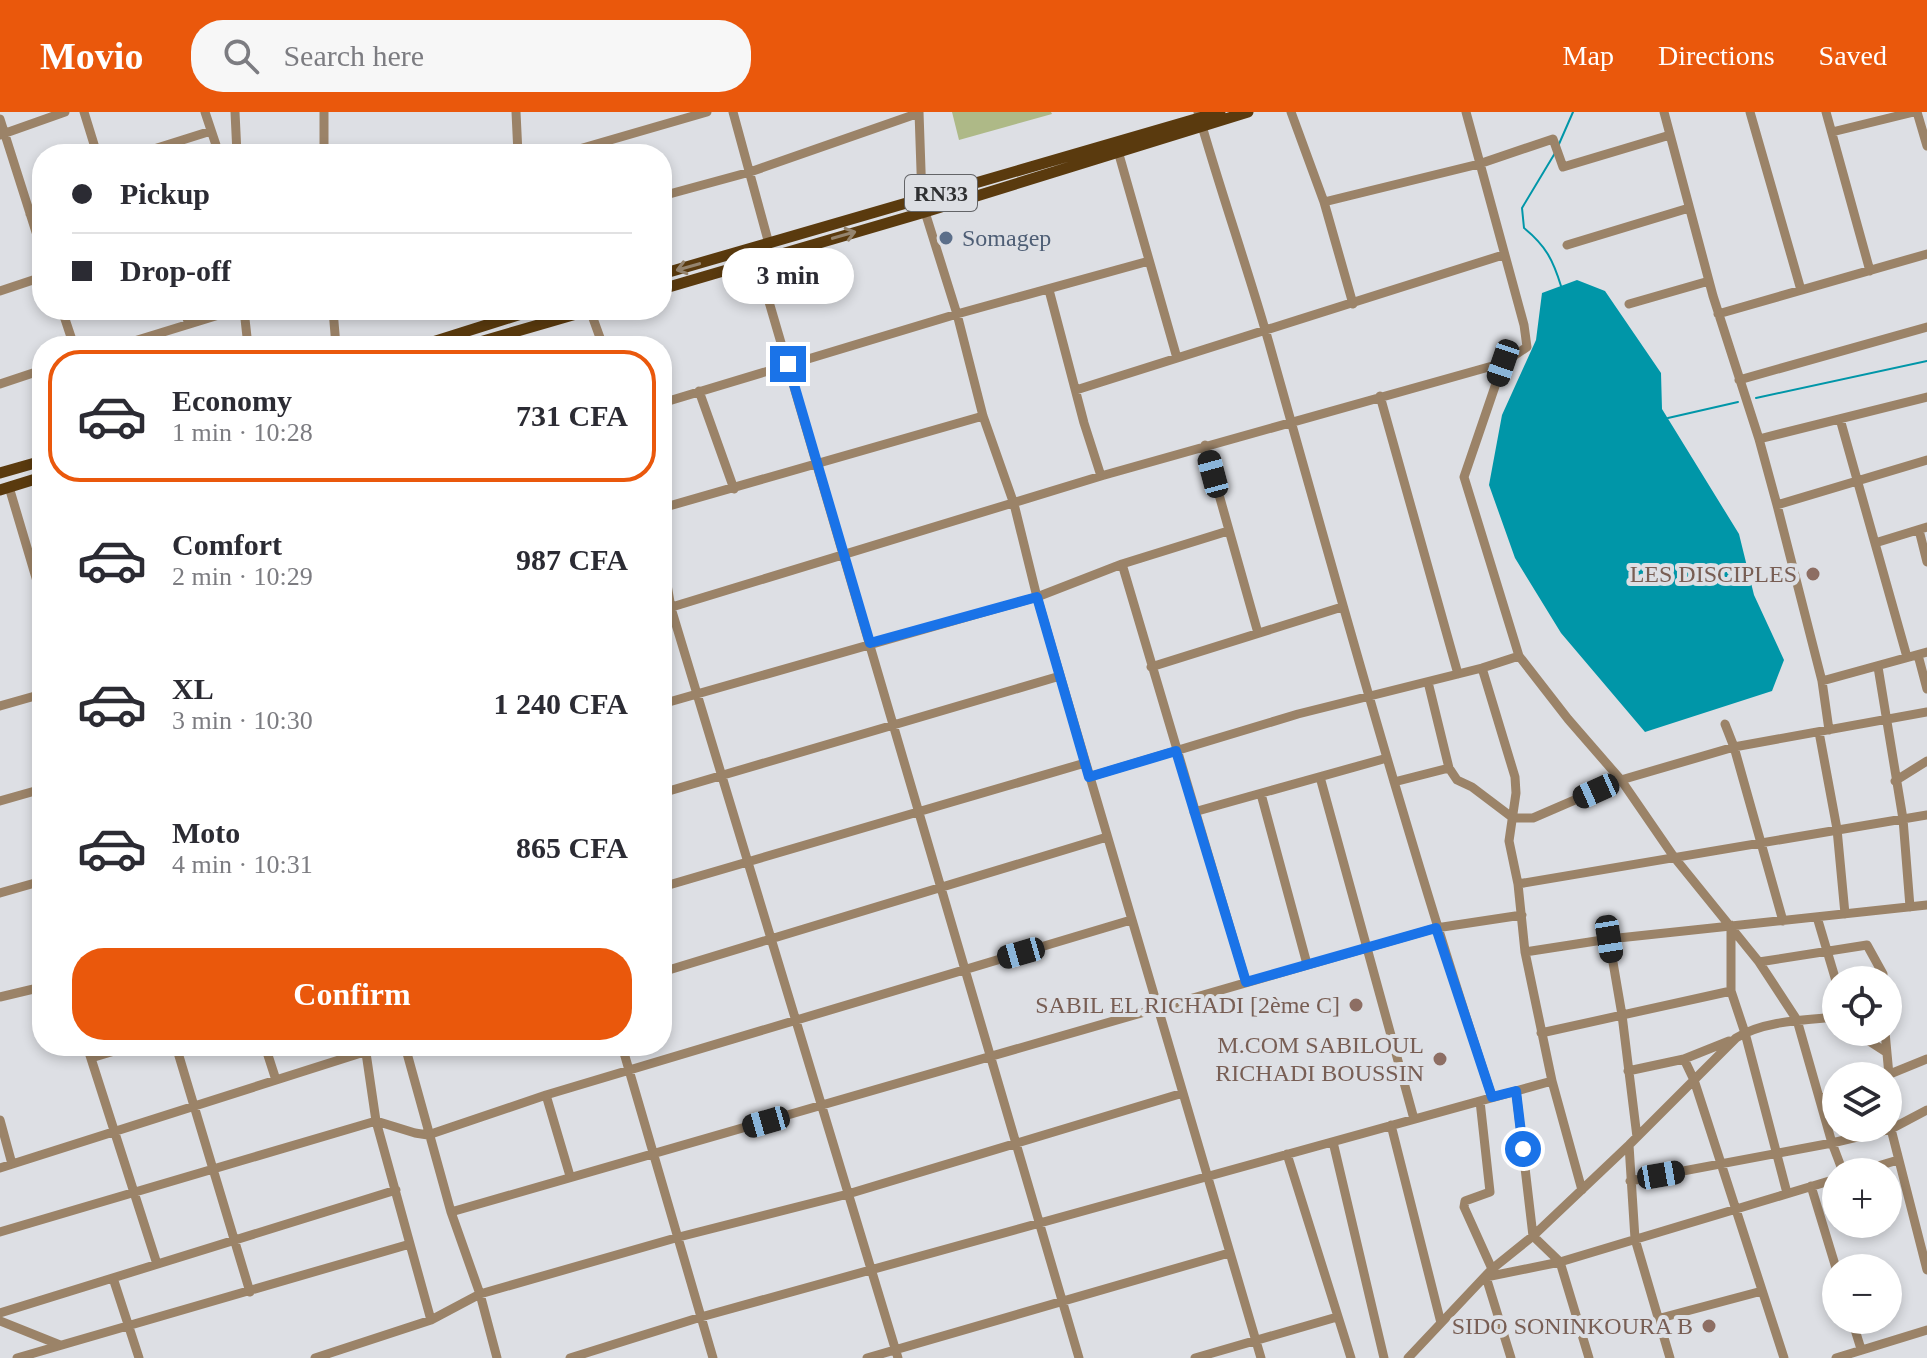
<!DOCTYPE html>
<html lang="en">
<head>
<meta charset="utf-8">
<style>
	body { margin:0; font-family:"Times New Roman",serif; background:#f7f7f7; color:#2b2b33; height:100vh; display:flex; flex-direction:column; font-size:30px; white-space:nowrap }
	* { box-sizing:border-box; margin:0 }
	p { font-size:26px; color:#7c7c81 }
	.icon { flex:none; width:44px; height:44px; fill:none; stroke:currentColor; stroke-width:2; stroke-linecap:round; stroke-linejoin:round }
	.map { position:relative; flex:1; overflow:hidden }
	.sheet { position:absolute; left:32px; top:224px; width:640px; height:720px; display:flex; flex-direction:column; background:#fff; border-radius:32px; box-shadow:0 4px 12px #0003 }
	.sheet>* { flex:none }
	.top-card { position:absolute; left:32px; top:32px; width:640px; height:176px; border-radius:32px; box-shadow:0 4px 12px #0003; display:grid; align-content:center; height:176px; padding:0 40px; background:#fff }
	.fabs { position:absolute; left:1822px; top:854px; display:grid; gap:16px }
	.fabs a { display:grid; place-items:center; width:80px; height:80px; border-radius:50%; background:#fff; box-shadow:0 4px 12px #0003; font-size:40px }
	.end { position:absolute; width:36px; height:36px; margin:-18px; border:10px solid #1a73e8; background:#fff; box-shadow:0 0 0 4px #fff }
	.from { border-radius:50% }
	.bubble { position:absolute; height:56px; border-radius:28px; background:#fff; box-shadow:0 4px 12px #0003; font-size:26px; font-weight:800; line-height:56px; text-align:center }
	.car { position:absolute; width:24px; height:48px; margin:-24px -12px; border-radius:10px; box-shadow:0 0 6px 2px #0007; background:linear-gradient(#222 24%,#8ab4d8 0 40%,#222 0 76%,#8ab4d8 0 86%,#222 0) }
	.top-card b { display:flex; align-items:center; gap:28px; height:76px; font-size:30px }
	.top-card b+b { border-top:2px solid #e1e1e2 }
	.top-card i { width:20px; height:20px; background:#2b2b33 }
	ul { padding:14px 0 0; list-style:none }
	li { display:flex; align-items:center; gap:24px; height:132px; margin:0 16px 12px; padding:0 24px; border:4px solid transparent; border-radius:32px }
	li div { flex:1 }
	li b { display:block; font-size:30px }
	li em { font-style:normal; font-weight:800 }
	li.selected { border-color:#ea580c }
	li>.icon { width:72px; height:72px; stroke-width:1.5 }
	.cta { display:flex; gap:16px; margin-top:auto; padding:16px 40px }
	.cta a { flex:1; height:92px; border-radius:32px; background:#ea580c; color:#fff; font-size:32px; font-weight:800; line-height:92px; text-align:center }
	header { display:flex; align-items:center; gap:48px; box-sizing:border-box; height:112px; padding:0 40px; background:#ea580c; color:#fff }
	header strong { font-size:38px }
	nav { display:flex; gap:44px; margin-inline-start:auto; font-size:28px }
	.search { width:560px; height:72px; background:#f7f7f7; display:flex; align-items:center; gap:20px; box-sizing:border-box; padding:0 28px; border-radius:32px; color:#7c7c81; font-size:30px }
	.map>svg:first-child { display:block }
	.green { fill:#aeb987 }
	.water { fill:#0096a8 }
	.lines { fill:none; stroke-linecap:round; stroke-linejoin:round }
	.stream { stroke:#0096a8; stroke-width:2 }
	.minor { stroke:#9b8368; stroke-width:9 }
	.major { stroke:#5a3a0e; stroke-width:11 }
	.oneway { stroke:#95846e }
	.route { stroke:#1a73e8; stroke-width:10 }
	.service-dot { fill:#5c6f8a; stroke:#dddfe4; stroke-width:3 }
	.education-dot { fill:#8d6e63; stroke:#dddfe4; stroke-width:3 }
	.labels { text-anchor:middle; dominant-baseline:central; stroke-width:8; stroke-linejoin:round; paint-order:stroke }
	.shield { fill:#dddfe4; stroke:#636467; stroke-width:2 }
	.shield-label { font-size:22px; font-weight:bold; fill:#2f3032 }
	.service-label { font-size:24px; fill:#4e5e75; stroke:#dddfe4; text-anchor:start }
	.education-label { font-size:24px; fill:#785e54; stroke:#dddfe4; text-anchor:end }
</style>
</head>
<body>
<header>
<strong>Movio</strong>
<div class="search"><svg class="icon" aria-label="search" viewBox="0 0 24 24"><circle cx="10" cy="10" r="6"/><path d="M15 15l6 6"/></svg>Search here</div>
<nav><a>Map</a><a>Directions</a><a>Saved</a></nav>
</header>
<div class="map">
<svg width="1927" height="1246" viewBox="0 0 1927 1246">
	<rect width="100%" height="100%" fill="#dddfe4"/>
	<path class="green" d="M952,0H1051L1052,2L959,28Z"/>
	<path class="water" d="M1577,168L1605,179L1661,261L1662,297L1739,422L1754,483L1784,548L1772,579L1645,620L1561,521L1515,446L1489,373L1502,303L1536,228L1542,181Z"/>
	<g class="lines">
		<path class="stream" d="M1559,32L1573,0
			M1555,41L1522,96L1524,116C1546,134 1553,148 1561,174
			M1756,286L1927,249
			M1668,306L1738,290"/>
		<path class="minor" d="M84,0L97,42
			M205,0L219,42
			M235,0L237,42
			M324,0V42
			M516,0L518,42
			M733,0L769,132
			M919,0L922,87L925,100L957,202L983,304L1014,392L1037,485L1261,1246
			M1198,0C1220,78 1247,154 1269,231C1340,484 1410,736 1492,985
			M1291,0L1324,90L1353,192
			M1466,0L1524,213L1527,235L1503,251L1464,365L1519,544L1568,607L1621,668L1674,745L1759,850L1797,908L1832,1031L1843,1060
			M1664,0L1713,184L1759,327L1777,393L1822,569L1829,618
			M1750,0L1801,178
			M1826,0L1870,159
			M1917,0L1927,34
			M0,7L42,139
			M1832,20L1914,0
			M0,23L65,0
			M1118,39L1177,246
			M138,42L211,19
			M562,42L707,0
			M662,84L750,60L919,1
			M1324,90L1479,52L1553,27L1563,55L1670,23
			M30,102L42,98
			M1567,133L1689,96
			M757,149L1079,1246
			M1049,178L1084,311L1101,364
			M0,179L42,165
			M1629,192L1709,169
			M62,198L74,234
			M184,198L189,212
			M244,198L248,234
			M333,198L336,234
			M590,198L603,234
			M1718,202L1927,142
			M118,234L235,198
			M1739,268L1927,215
			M0,272L42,258
			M1076,278L1503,143
			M699,279L734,377
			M1380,284L1458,562
			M662,291L957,202L1149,149
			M1840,307L1907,545
			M1759,327L1927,285
			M1205,333L1258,521
			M9,375L42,486
			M1777,393L1927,348
			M662,396L983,304
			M1919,418L1927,450
			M1875,431L1927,415
			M662,443L671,496L898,1246
			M1122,452L1246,870
			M662,498L1101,364L1503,251
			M1918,543L1927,577
			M1151,555L1342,495
			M1878,555L1903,707L1910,795
			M1482,556L1515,665L1516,681L1509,729L1518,772L1525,840L1552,969L1582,1078
			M1822,569L1927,540
			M1428,570L1449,656L1457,668L1472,675L1513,706H1533L1621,668L1734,635L1927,600
			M662,592L1037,485L1122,452L1228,419
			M0,594L42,582
			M1725,612L1734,635L1783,809
			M1819,620L1837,717L1845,802
			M1089,665L1298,602L1482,556L1519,544
			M1320,665L1414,1007
			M1895,669L1927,649
			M1394,670L1449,656
			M662,681L1060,564
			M1261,682L1307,852
			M0,689L42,677
			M1194,700L1387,646
			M37,770L42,785
			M1518,772L1927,703
			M662,775L1085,651
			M0,781L42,769
			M1817,805L1836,869
			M1731,813V879L1745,921L1787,1081
			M1609,827L1622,903L1637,1025
			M1525,840L1609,827L1927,793
			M1759,850L1867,833L1883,862V868
			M662,860L1107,725
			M0,885L42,875
			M1855,920L1886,940
			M1885,920L1889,963
			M1541,921L1731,879
			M87,934L157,1152
			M176,934L250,1180
			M265,934L276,968
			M365,934L376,1009L431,1208
			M405,934L451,1100L480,1182L497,1246
			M622,934L713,1246
			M91,946L131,934
			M1684,947L1694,968L1784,1246
			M1628,959L1684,947L1729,929
			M1885,964L1927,947
			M1516,979L1533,1124L1560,1150L1589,1246
			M546,983L570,1064
			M1820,987L1836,981
			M1480,989L1490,1080L1465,1089L1464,1095L1492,1157
			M0,1008L12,1052
			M1391,1013L1441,1211
			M1891,1017L1927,1158
			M1333,1030L1384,1246
			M1629,1033L1635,1127L1670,1246
			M1287,1042L1351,1246
			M0,1056L383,934
			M1858,1060L1898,1048
			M1630,1069L1832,1031L1891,1017L1927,998
			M1811,1074L1836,1156
			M451,1100L1436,816L1522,803
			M0,1120L376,1009L415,1021L428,1023L546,983L1131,808
			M113,1166L139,1246
			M0,1201L396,1078
			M1657,1207L1762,1179
			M1852,1208L1861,1237
			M0,1209L60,1233
			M17,1246L410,1132
			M315,1246L431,1208L480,1182L679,1125L848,1082L1183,981
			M570,1246L701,1205L1552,969
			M867,1246L1229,1141
			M1195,1246L1337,1205
			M1408,1246L1492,1157L1533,1124L1629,1033L1736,926C1763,909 1804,908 1836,905
			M1511,1246L1486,1165L1560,1150L1836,1067
			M1836,1246L1927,1218"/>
		<path class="major" d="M662,162L1220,0
			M662,177L925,100L1248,0
			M420,234L534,198
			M466,234L590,198
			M0,361L42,349
			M0,378L42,365"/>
	</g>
	<defs><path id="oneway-shaft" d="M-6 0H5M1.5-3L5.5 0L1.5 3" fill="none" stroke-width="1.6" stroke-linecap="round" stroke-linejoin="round" transform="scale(2)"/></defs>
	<g class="oneway">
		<use href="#oneway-shaft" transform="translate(844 123) rotate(-16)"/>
		<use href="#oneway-shaft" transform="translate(688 155) rotate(164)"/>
	</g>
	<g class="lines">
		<path class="route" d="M788,252L870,531L1037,485L1089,665L1176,639L1246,870L1436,816L1492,985L1516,979L1523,1037"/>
	</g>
	<circle class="service-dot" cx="946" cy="126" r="8"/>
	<g class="education-dot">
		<circle cx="1813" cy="462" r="8"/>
		<circle cx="1356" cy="893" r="8"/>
		<circle cx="1440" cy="947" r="8"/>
		<circle cx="1709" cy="1214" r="8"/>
	</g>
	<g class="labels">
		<rect class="shield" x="905" y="63" width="72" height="36" rx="6"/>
		<g class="shield-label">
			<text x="941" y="81">RN33</text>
		</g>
		<g class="service-label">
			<text x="962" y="126">Somagep</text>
		</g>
		<g class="education-label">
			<text x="1797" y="462">LES DISCIPLES</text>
			<text x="1340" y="893">SABIL EL RICHADI [2ème C]</text>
			<text x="1424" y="933">M.COM SABILOUL<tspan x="1424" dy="28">RICHADI BOUSSIN</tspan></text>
			<text x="1693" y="1214">SIDO SONINKOURA B</text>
		</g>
	</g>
</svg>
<div class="fabs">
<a><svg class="icon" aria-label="locate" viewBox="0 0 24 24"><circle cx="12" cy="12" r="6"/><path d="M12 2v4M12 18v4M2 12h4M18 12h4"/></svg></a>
<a><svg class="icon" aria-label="layers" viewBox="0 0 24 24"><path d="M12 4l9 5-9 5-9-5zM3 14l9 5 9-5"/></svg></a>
<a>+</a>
<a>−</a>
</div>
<i class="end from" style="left:1523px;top:1037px"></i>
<i class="end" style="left:788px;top:252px"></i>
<div class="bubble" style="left:722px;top:136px;width:132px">3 min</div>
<i class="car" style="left:1503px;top:251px;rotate:199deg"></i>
<i class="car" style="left:1213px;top:362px;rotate:345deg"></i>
<i class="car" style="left:1596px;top:679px;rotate:246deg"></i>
<i class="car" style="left:1609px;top:827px;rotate:171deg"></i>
<i class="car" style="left:1021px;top:841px;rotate:254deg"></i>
<i class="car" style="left:766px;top:1010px;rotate:254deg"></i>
<i class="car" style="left:1661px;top:1063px;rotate:80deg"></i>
<div class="top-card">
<b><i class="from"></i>Pickup</b>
<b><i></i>Drop-off</b>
</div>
<section class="sheet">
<ul>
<li class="selected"><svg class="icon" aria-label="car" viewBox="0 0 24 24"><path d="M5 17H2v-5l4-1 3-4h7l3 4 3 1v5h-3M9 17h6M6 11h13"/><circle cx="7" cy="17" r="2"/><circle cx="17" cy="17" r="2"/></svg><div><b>Economy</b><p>1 min · 10:28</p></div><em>731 CFA</em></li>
<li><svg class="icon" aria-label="car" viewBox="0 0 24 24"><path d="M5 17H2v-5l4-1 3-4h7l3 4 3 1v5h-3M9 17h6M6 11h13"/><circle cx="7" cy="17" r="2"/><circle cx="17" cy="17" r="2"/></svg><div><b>Comfort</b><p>2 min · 10:29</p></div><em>987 CFA</em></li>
<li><svg class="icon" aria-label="car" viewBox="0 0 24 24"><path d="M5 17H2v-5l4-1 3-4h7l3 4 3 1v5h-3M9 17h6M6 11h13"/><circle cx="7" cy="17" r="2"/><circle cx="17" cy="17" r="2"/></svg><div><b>XL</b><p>3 min · 10:30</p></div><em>1 240 CFA</em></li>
<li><svg class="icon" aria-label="car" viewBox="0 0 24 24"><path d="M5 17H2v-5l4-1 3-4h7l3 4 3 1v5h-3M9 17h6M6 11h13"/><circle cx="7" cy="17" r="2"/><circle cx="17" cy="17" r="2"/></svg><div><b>Moto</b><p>4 min · 10:31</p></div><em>865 CFA</em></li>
</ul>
<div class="cta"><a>Confirm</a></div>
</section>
</div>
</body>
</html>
